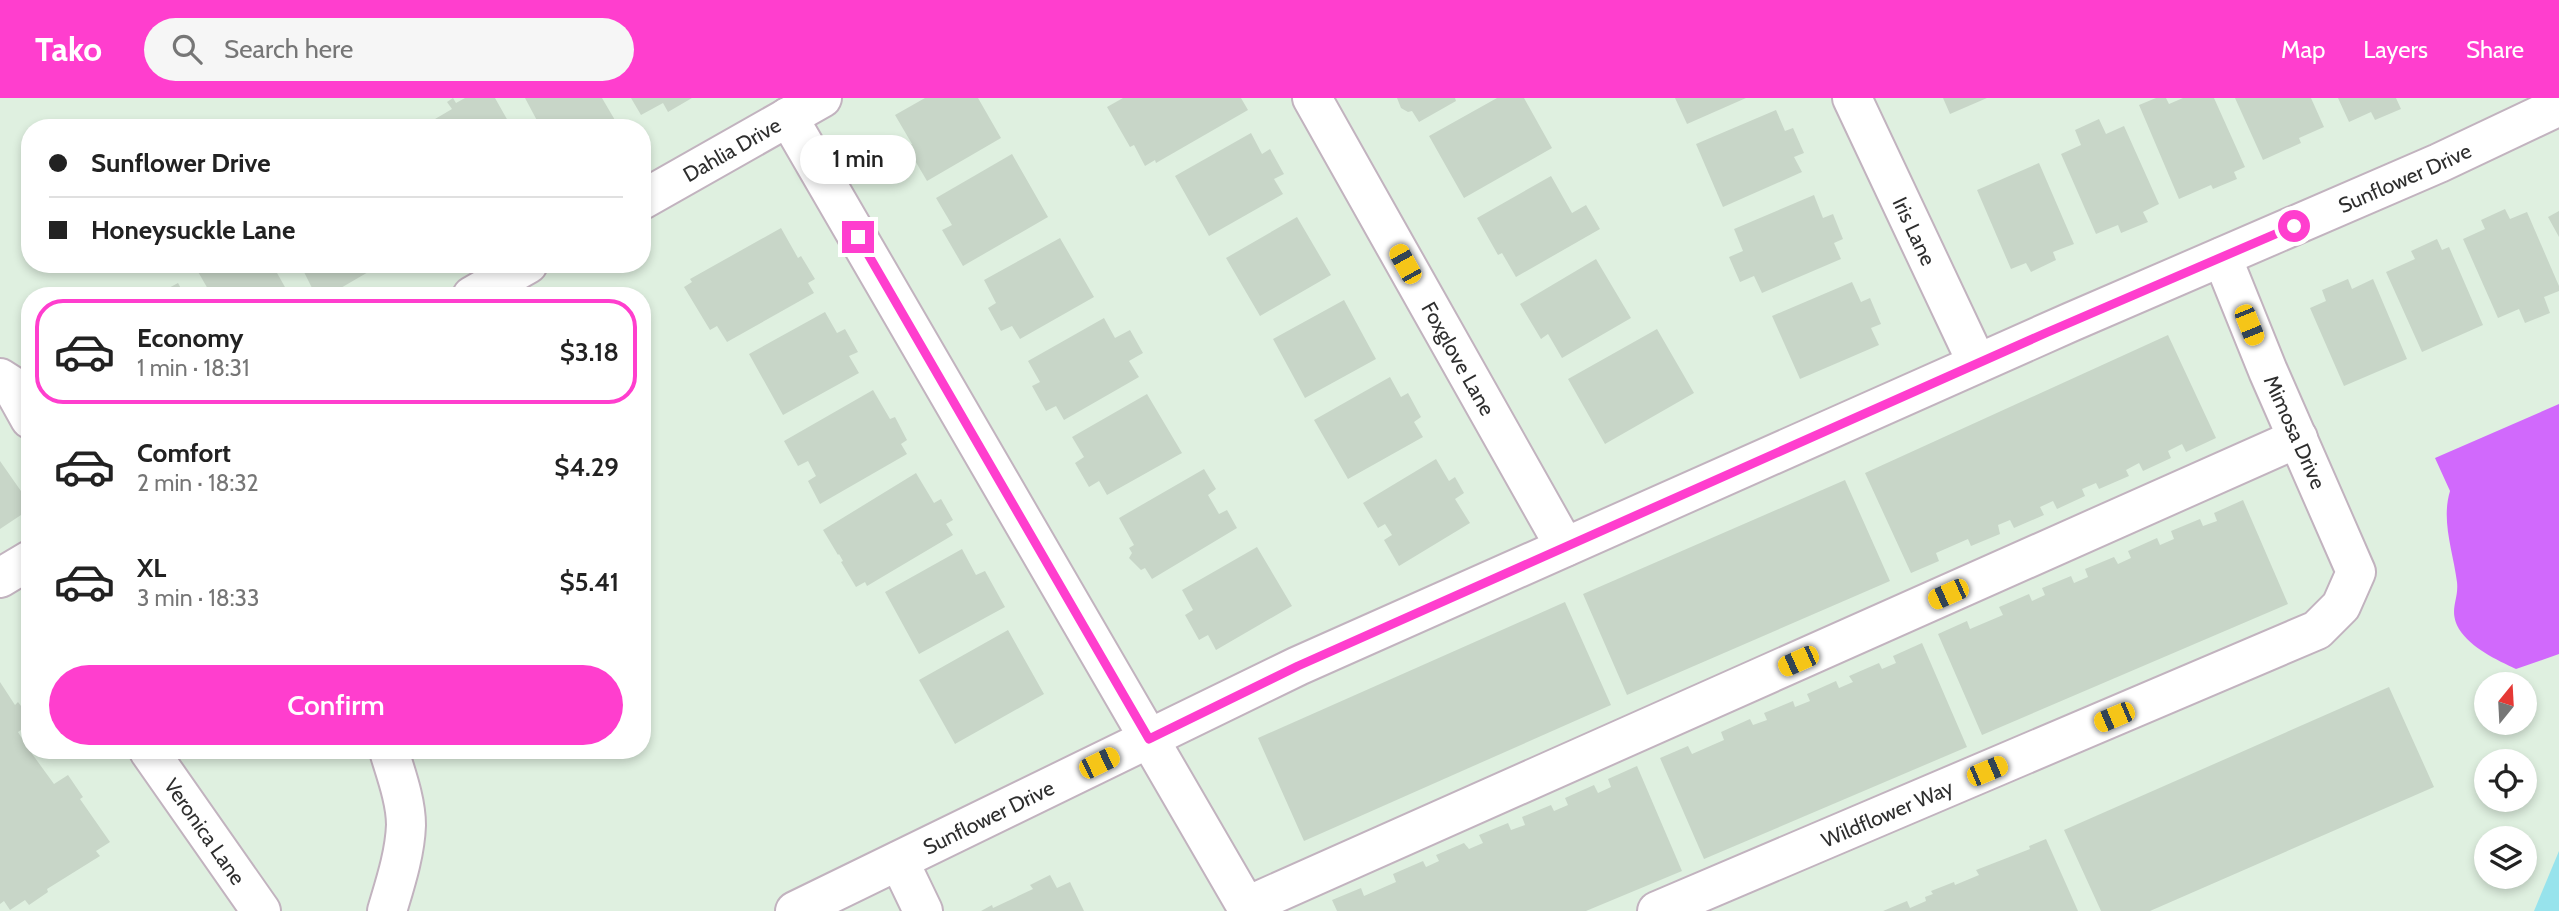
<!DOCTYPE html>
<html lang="en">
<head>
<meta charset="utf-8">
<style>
	body { margin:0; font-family:Cabin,sans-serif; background:#f6f6f6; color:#222; height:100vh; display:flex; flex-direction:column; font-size:26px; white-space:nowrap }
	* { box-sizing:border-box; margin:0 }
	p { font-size:23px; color:#767676 }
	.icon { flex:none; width:38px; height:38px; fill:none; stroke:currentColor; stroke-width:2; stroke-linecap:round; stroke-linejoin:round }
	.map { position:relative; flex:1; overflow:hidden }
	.drawer { position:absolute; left:21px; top:189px; width:630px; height:472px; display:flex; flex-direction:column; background:#fff; border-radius:28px; box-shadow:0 4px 10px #0003 }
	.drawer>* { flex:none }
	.top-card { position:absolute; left:21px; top:21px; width:630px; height:154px; border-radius:28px; box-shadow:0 4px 10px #0003; display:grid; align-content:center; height:154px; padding:0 28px; background:#fff }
	.needle { width:46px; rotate:18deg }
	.fabs { position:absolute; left:2474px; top:574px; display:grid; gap:14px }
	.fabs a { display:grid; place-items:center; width:63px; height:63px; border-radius:50%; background:#fff; box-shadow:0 4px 10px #0003; font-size:35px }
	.end { position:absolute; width:32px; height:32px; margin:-16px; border:9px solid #ff3ece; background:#fff; box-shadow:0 0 0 4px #fff }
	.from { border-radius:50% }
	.bubble { position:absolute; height:49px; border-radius:24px; background:#fff; box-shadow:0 4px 10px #0003; font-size:23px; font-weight:600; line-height:49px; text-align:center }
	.car { position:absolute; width:21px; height:42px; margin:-21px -10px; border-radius:9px; box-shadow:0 0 5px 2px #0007; background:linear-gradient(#f5c518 24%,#345 0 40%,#f5c518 0 76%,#345 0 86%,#f5c518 0) }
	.top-card b { display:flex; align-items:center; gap:24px; height:66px; font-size:26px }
	.top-card b+b { border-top:2px solid #e0e0e0 }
	.top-card i { width:18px; height:18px; background:#222 }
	ul { padding:12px 0 0; list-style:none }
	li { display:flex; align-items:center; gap:21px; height:105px; margin:0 14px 10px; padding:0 14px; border:4px solid transparent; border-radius:28px }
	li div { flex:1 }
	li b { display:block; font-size:26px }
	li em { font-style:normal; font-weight:600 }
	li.active { border-color:#ff3ece }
	li>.icon { width:63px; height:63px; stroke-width:1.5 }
	.action { display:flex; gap:14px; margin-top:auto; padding:14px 28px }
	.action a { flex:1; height:80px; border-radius:42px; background:#ff3ece; color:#fff; font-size:28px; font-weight:600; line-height:80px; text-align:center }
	header { display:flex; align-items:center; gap:42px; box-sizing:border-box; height:98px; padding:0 35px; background:#ff3ece; color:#fff }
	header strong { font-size:33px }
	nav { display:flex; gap:38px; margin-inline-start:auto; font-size:24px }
	.search { width:490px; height:63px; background:#f6f6f6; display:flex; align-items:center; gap:18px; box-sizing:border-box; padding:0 24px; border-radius:38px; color:#767676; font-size:26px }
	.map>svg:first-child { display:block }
	.green { fill:#97e3ec }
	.water { fill:#d169fc }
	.building { fill:#c8d6c8 }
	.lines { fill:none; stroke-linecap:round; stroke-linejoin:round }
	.minor-casing { stroke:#c2b3bf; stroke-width:42 }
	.minor { stroke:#fff; stroke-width:38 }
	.route { stroke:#ff3ece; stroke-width:9 }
	.labels { text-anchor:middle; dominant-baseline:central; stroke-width:7; stroke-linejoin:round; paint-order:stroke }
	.street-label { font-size:21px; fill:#2e2e2e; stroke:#fff }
</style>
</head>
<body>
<header>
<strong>Tako</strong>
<div class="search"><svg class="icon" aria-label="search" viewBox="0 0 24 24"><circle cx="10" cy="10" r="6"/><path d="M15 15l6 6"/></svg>Search here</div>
<nav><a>Map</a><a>Layers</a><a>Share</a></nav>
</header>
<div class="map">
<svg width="2559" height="813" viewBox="0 0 2559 813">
	<rect width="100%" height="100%" fill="#dff0e0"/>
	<path class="green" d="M2559,753V813H2534Z"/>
	<path class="water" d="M2559,306V556L2516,571C2497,562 2471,550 2459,531C2448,511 2459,503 2457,484C2453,453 2441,423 2450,393L2435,360Z"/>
	<path class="building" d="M453,0L456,5L465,0H495L512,30H434L430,24L452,11L447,4Z
		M525,0H602L619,29L541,30Z
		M631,0H692L668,14L663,5L641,17Z
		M925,0H978L1001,40L927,83L907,49L912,46L895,17Z
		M1123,0H1241L1248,12L1156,65L1155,62L1145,68L1134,47L1130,49L1107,9Z
		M1397,0H1455L1456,3L1419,24L1412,13L1408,14L1401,10Z
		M1497,0H1524L1552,50L1464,100L1429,38Z
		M1675,0H1746L1687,26Z
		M1943,0H1987L1950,16Z
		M2156,0H2166L2169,6L2183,0H2214L2245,69L2234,74L2237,81L2213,91L2211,87L2179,101L2139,7Z
		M2235,0H2311L2324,29L2299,40L2301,45L2263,62Z
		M2338,0H2396L2401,11L2375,22L2371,14L2349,24Z
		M1776,12L1785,33L1793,30L1804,55L1794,59L1802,74L1723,109L1696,46Z
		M2099,21L2106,36L2124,28L2159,106L2143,114L2148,124L2121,135L2118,127L2096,136L2061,56L2081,47L2075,32Z
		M1251,35L1262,56L1270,51L1284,76L1274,81L1283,96L1209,138L1175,78Z
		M1012,56L1048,119L963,168L942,132L952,127L936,100Z
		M2039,65L2074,146L2053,154L2056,162L2031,174L2026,165L2011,171L1977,92Z
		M1551,78L1572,115L1586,107L1600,131L1516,179L1502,155L1498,157L1477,120Z
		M1814,97L1823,120L1833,116L1843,141L1834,145L1841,161L1762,195L1754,178L1740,184L1729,159L1743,153L1734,131Z
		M2505,111L2510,121L2527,114L2559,188V193L2544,199L2550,215L2525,225L2519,211L2498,220L2463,141L2485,131L2481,122Z
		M2559,113V139L2548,119Z
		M1297,119L1331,177L1260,218L1226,160Z
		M781,130L798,160L801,158L815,181L808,185L814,195L727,244L717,228L710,232L684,189L692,184L690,181Z
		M1060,140L1094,199L1020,241L1012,228L1001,233L988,210L996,205L984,182Z
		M2437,141L2442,152L2449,149L2483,227L2422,254L2386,174L2415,161L2411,153Z
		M1596,161L1631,220L1562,260L1548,236L1541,241L1520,206Z
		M207,166H272L290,198H212L197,172Z
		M300,166H382L327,198H316Z
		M2348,181L2352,191L2373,181L2407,261L2344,288L2310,210L2326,203L2322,192Z
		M1852,184L1861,204L1870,200L1881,226L1871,230L1879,247L1800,281L1772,218Z
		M178,185L185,198H154Z
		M1344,202L1376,261L1305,300L1273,241Z
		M825,214L837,235L845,231L858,254L849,258L859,275L783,317L749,256Z
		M1104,220L1115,240L1130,232L1143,255L1129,263L1139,279L1064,322L1056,308L1046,313L1032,288L1040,284L1028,263Z
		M1657,231L1694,295L1605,346L1568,281Z
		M2168,237L2216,340L2186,354L2182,346L2168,353L2171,360L2143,373L2139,365L2126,372L2129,378L2099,391L2096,385L2082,391L2085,398L2057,411L2053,403L2040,409L2044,417L2014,430L2010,422L1998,427L2000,436L1971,448L1968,441L1936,455L1939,463L1911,475L1865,375Z
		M1390,279L1401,299L1408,295L1421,319L1414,324L1423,339L1348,381L1314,322Z
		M873,292L890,321L895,319L907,342L901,346L907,356L820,406L808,383L816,378L808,363L798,368L784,343Z
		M1147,296L1182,355L1107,397L1099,383L1089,389L1075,365L1084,359L1072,339Z
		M1436,361L1449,383L1455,379L1464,395L1455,401L1470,425L1399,468L1384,442L1392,437L1385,426L1378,430L1363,405Z
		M0,363L30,406V411L0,431Z
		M1204,371L1216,391L1208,397L1219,416L1227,412L1237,430L1152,481L1145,470L1141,472L1129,460L1132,455L1129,450L1134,447L1119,420Z
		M916,375L934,405L941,401L953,422L946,426L953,437L867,488L865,484L856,489L841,464L843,463L839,456L838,457L823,432Z
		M1845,382L1890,483L1627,597L1583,496Z
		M2243,402L2288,506L1982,637L1938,536L1967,523L1970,531L2003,517L1999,509L2029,496L2032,503L2045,497L2042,490L2071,478L2074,485L2088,479L2085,471L2114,459L2118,466L2131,460L2128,453L2157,440L2160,447L2174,441L2171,433L2200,421L2203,428L2217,423L2214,415Z
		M1257,449L1292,508L1216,552L1208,537L1199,542L1185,517L1193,512L1182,492Z
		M962,451L976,477L985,473L1005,509L919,556L885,494Z
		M1565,504L1611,607L1304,743L1258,640Z
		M1008,532L1044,596L955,646L919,582Z
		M1922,545L1967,649L1704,761L1660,660L1688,648L1692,656L1724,642L1721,634L1750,621L1753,627L1767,622L1764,615L1793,603L1795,609L1810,603L1807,596L1836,583L1839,590L1853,584L1849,578L1879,565L1882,571L1896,565L1893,558Z
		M0,584L15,607L18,604L30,620V626L18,634L30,653L54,686L68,677L83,699L80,701L110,744L96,753L100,758L47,791L48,794L29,807L25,802L10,812L4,803L0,806Z
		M2389,589L2434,689L2150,813H2101L2064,732Z
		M1637,668L1682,773L1586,813H1337L1332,802L1361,790L1364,798L1396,784L1393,776L1423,763L1426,769L1439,763L1436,757L1464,745L1469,751L1483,745L1479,737L1508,725L1511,732L1525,727L1522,719L1551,707L1554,713L1568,707L1565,700L1594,687L1598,695L1611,689L1608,681Z
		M2046,741L2078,813H1883L1907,803L1910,810L1926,803L1925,799L1933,796L1931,793L1954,784L1955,787L1979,777L1976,772L2030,751L2029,748Z
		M1050,777L1057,790L1070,784L1084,813H981L992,807L993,810L1033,791L1030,787Z"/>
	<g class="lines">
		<defs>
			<g id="minor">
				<path id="s1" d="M1312,0L1565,449"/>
				<path id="s2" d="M1852,0L1977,265"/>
				<path d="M788,19L1249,813"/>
				<path id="s3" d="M642,102L822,0"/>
				<path d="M472,198L528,166"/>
				<path d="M0,280L11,287L30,321"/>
				<path d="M0,480L30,462"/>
				<path id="s4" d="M149,653L261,813"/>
				<path d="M899,763L923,813"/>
				<path d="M1247,808L2298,340"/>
				<path d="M387,813C395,786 405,756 406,727C406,703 396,676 389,653"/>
				<path id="s5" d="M795,813L1298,568L2071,224L2439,65L2551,12L2559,1"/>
				<path id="s6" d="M1657,813L2317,532L2341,508L2356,474L2268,273L2222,159"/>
			</g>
		</defs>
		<use href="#minor" class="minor-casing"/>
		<use href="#minor" class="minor"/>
	</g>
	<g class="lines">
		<path class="route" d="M858,139L1149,641L1298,568L2048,234L2294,128"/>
	</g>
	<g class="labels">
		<g class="street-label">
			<text stroke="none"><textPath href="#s3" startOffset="103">Dahlia Drive</textPath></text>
			<text stroke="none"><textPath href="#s5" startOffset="1769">Sunflower Drive</textPath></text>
			<text stroke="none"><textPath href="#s2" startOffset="147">Iris Lane</textPath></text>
			<text stroke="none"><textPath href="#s1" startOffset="299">Foxglove Lane</textPath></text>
			<text transform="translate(2295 334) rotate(66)">Mimosa Drive</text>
			<text stroke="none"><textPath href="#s6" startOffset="250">Wildflower Way</textPath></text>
			<text stroke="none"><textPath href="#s5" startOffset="215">Sunflower Drive</textPath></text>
			<text stroke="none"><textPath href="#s4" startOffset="98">Veronica Lane</textPath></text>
		</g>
	</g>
</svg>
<div class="fabs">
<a><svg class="needle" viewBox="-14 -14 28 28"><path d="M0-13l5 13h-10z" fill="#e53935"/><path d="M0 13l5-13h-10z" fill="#767676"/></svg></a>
<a><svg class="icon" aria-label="locate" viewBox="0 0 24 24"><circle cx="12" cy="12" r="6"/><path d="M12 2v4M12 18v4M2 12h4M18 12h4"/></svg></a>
<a><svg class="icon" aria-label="layers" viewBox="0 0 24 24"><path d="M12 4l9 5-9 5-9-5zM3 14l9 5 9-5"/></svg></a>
</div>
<i class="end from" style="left:2294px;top:128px"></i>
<i class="end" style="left:858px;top:139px"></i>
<div class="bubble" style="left:800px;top:37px;width:116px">1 min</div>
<i class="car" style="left:1405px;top:166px;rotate:331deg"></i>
<i class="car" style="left:2249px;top:227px;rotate:158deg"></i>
<i class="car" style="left:1948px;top:496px;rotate:246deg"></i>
<i class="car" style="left:1798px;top:563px;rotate:246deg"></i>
<i class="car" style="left:2114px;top:619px;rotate:247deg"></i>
<i class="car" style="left:1099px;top:665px;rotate:64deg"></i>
<i class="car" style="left:1987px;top:673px;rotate:67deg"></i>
<div class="top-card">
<b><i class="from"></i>Sunflower Drive</b>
<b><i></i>Honeysuckle Lane</b>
</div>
<section class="drawer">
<ul>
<li class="active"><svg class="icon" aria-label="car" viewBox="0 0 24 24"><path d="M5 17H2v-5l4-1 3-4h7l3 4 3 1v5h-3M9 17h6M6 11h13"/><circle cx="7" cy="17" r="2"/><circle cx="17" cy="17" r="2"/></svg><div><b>Economy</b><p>1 min · 18:31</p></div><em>$3.18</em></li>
<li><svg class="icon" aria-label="car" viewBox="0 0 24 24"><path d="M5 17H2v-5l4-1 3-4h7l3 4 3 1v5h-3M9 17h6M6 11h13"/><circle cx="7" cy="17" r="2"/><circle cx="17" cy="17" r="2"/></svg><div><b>Comfort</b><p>2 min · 18:32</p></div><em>$4.29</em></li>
<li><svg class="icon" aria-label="car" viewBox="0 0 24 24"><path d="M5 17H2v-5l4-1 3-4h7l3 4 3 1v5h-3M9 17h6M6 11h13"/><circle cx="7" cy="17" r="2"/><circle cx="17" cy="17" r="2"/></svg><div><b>XL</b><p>3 min · 18:33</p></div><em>$5.41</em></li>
</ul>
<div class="action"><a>Confirm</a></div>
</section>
</div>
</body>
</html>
